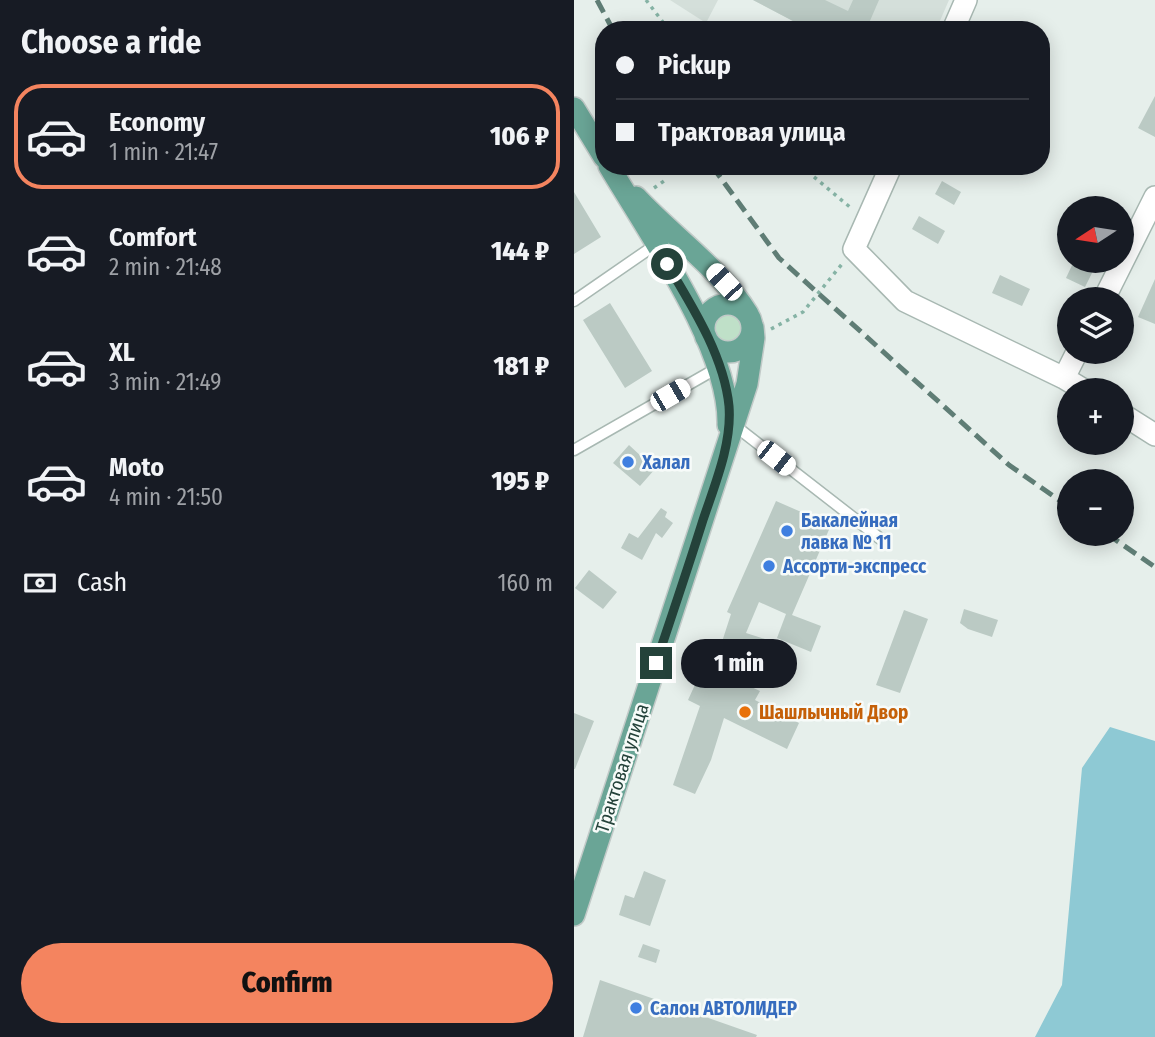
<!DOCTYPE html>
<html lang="en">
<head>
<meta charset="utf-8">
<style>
	body { margin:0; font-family:"Fira Sans Condensed",sans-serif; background:#20242c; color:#f1f3f6; height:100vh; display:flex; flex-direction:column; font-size:26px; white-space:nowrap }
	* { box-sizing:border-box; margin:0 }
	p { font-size:23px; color:#9ea1a6 }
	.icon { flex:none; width:38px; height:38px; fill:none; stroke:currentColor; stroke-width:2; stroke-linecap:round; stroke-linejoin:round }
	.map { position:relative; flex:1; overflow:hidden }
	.drawer { display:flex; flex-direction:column; background:#171b24; width:574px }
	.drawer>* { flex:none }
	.guide { position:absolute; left:21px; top:21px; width:455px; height:154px; border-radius:28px; box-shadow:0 4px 18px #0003; display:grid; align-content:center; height:154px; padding:0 21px; background:#171b24 }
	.needle { width:46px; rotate:258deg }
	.controls { position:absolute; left:483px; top:196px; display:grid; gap:14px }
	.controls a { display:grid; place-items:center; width:77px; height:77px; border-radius:50%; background:#171b24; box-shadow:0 4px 18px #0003; font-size:35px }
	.end { position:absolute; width:32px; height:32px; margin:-16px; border:9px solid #24423a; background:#fff; box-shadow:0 0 0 4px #fff }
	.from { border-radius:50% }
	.bubble { position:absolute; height:49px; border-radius:24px; background:#171b24; box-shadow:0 4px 18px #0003; font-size:23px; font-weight:800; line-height:49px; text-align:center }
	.car { position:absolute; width:21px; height:42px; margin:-21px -10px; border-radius:9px; box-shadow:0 0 5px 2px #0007; background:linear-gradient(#fff 24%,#345 0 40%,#fff 0 76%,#345 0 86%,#fff 0) }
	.guide b { display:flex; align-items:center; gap:24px; height:66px; font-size:26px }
	.guide b+b { border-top:2px solid #363941 }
	.guide i { width:18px; height:18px; background:#f1f3f6 }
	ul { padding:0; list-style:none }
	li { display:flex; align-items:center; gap:21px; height:105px; margin:0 14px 10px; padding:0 7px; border:4px solid transparent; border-radius:28px }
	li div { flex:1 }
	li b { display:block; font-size:26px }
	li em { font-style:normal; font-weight:800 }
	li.selected { border-color:#f4845f }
	li>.icon { width:63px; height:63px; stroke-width:1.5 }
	h2 { padding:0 21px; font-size:32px; line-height:84px }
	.pay { display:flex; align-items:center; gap:18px; height:77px; padding:0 21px; font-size:26px }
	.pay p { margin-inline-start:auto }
	.action { display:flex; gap:14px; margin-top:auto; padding:14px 21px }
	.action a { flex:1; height:80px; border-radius:42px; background:#f4845f; color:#111; font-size:28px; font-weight:800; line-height:80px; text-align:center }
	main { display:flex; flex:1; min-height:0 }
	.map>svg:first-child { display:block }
	.built { fill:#d4dfda }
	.green { fill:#bfe0c8 }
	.water { fill:#8ec9d4 }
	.building { fill:#bbcac4 }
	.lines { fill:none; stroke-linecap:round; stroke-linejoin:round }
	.service-casing { stroke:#a8b8b2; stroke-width:13 }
	.minor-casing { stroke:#a8b8b2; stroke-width:24 }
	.primary-casing { stroke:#c2cac8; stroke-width:24 }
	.path { stroke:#86b3a5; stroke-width:3.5; stroke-dasharray:3.5 5; stroke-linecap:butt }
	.service { stroke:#fff; stroke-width:10 }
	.minor { stroke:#fff; stroke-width:21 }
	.primary { stroke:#6aa596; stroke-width:21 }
	.rail { stroke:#5f7d75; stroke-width:5; stroke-dasharray:14 7; stroke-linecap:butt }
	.route { stroke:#24423a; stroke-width:9 }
	.shop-dot { fill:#3f7fe0; stroke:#f7fbf9; stroke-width:2.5 }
	.food-dot { fill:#e8710a; stroke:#f7fbf9; stroke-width:2.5 }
	.labels { text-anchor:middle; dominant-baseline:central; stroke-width:5; stroke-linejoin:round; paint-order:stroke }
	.shop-label { font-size:19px; font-weight:bold; fill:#366cbe; stroke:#f7fbf9; text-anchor:start }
	.food-label { font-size:19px; font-weight:bold; fill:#c56008; stroke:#f7fbf9; text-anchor:start }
	.street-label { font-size:19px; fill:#24423a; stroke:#f7fbf9 }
</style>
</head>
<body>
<main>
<section class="drawer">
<h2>Choose a ride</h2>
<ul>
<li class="selected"><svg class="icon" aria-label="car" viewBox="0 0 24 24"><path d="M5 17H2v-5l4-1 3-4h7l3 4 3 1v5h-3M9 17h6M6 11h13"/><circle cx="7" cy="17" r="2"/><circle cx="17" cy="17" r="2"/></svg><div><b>Economy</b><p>1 min · 21:47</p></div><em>106 ₽</em></li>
<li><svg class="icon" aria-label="car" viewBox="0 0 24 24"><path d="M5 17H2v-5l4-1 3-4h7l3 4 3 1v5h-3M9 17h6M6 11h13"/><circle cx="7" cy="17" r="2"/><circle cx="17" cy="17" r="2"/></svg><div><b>Comfort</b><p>2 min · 21:48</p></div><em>144 ₽</em></li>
<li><svg class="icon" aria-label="car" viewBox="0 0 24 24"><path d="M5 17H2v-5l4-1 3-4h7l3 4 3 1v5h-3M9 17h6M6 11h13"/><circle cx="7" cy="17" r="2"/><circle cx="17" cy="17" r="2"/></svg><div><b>XL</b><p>3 min · 21:49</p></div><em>181 ₽</em></li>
<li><svg class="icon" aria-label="car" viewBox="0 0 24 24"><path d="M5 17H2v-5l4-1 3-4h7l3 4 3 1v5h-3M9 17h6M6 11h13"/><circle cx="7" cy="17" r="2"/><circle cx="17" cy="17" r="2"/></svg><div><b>Moto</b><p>4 min · 21:50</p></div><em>195 ₽</em></li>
</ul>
<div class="pay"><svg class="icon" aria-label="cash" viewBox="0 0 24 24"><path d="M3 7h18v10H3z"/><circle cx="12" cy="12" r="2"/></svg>Cash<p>160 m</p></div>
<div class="action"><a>Confirm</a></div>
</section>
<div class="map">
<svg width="581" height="1037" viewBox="0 0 581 1037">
	<rect width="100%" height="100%" fill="#e6efeb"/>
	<path class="built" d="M96,0H144L132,23Z
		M179,0H375L362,30H236Z"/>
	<path class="green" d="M157,311L170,316L171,340C146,361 125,322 157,311Z"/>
	<path class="water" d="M536,727L581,741V1037H461L488,985L508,768Z"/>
	<path class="building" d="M179,0H251L274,11L279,0H305L292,30H236Z
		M581,96V137L564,128Z
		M368,181L387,192L380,205L361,194Z
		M0,192L27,237L0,254Z
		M345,216L371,231L364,244L338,229Z
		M500,261L519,271L511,287L492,278Z
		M426,275L456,289L448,306L418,293Z
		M581,279V324L564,317Z
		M36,303L78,371L51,388L9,320Z
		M55,445L81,469L66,486L39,463Z
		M202,501L257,525L218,615L247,626L237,652L203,638L212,614L185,602L172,633L191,639L183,661L146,648L157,614L153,612Z
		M87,508L93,512L91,517L99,523L88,538L82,533L68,560L47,548L55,533L64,538Z
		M15,570L43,592L29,609L1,588Z
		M390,609L424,620L418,637L394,629L386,623Z
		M330,610L354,619L326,693L302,685Z
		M130,665L186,691L181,700L225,723L213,749L150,718L137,760L121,794L99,785L126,706L114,700Z
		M0,713L20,721L1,769H0Z
		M70,871L92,880L76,926L45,915L51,895L60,898Z
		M69,944L86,950L82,963L64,957Z
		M26,980L183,1035L182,1037H9Z"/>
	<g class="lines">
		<defs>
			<path id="service" d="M0,301L81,245
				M160,425L308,540
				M0,450L145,367"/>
			<path id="minor" d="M379,30L392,0
				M317,166L280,249L331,301L490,378L510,390
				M530,299L581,197
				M490,378L503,352
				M548,414L581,435"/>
			<path id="primary" d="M0,108L30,157
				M35,166C75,234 156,348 154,425
				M62,197C99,237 145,267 174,314
				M130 328a24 24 0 1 1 48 0a24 24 0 1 1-48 0Z
				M0,915L173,384L180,338L179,327"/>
		</defs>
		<use href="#service" class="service-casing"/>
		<use href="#minor" class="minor-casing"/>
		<use href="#primary" class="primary-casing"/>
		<path class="path" d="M72,0L95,30
			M227,166L277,208
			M80,188L90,181
			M197,329L229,312L268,264"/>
		<use href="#service" class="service"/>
		<use href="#minor" class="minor"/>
		<use href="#primary" class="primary"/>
		<path class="rail" d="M23,0L39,30
			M138,166L205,258L435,465L495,507
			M533,534L581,567"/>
	</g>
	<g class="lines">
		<path class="route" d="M82,663C98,615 114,568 129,520C141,484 158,444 155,406C150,356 118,306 93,264"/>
	</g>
	<g class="shop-dot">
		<circle cx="54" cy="462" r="7"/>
		<circle cx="213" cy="531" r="7"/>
		<circle cx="195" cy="566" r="7"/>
		<circle cx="62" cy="1008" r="7"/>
	</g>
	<circle class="food-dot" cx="171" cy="712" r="7"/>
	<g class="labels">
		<g class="shop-label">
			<text x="68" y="462">Халал</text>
			<text x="227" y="520">Бакалейная<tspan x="227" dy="22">лавка № 11</tspan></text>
			<text x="209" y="566">Ассорти-экспресс</text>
			<text x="76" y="1008">Салон АВТОЛИДЕР</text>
		</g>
		<g class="food-label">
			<text x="185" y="712">Шашлычный Двор</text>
		</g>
		<g class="street-label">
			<text transform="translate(48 768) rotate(-72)">Трактовая улица</text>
		</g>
	</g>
</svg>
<div class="controls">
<a><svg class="needle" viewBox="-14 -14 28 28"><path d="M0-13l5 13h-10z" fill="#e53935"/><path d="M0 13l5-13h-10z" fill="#9ea1a6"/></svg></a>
<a><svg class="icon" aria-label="layers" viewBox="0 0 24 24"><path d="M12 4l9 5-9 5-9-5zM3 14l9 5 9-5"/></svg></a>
<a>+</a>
<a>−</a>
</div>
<i class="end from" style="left:93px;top:264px"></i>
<i class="end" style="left:82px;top:663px"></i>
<div class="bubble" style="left:107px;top:639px;width:116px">1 min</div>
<i class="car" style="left:150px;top:282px;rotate:317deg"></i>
<i class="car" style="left:96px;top:395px;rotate:60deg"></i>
<i class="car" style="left:202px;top:458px;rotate:128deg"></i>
<div class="guide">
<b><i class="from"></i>Pickup</b>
<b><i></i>Трактовая улица</b>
</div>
</div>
</main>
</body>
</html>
